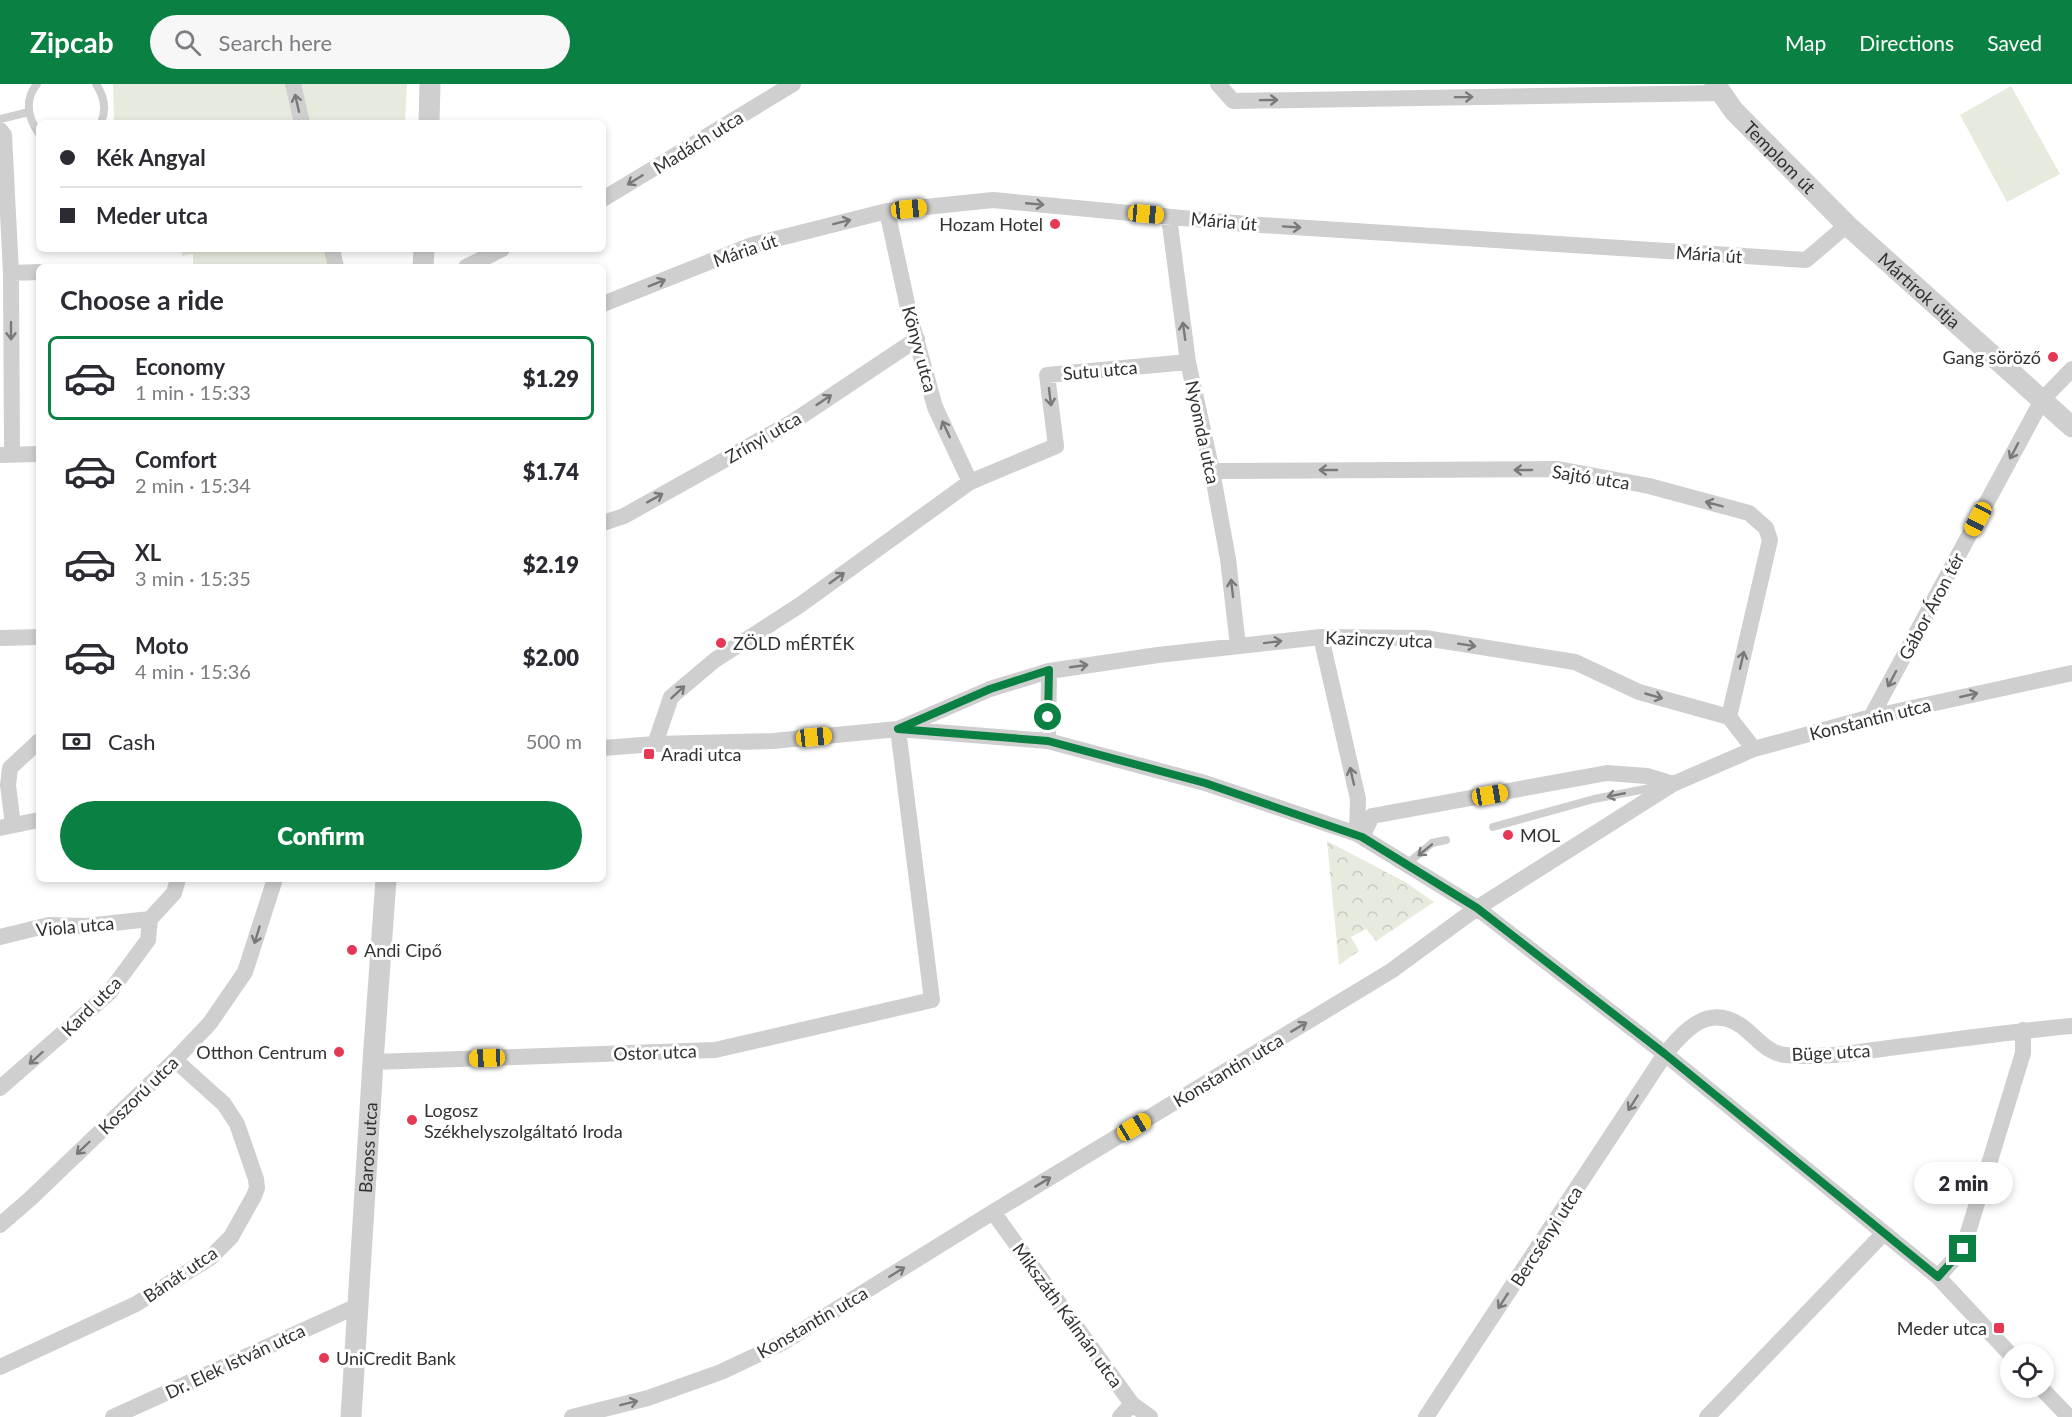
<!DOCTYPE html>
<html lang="en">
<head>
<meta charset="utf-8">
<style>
	body { margin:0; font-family:Lato,sans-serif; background:#f7f7f7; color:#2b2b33; height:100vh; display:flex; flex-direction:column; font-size:22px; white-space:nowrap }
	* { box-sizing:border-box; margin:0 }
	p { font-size:20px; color:#7c7c81 }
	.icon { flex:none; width:33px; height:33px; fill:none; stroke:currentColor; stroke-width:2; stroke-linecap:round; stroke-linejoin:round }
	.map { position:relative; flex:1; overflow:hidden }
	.details { position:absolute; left:36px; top:180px; width:570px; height:618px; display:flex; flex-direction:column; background:#fff; border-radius:9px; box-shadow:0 3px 9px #0003 }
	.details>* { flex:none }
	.banner { position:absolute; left:36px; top:36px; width:570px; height:132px; border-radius:9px; box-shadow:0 3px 9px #0003; display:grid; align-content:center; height:132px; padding:0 24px; background:#fff }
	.tools { position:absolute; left:2000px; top:1260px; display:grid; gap:12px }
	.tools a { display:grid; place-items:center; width:54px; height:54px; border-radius:50%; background:#fff; box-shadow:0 3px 9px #0003; font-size:30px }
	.end { position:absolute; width:27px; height:27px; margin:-14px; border:8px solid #0b8043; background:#fff; box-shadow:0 0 0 3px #fff }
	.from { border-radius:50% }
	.bubble { position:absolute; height:42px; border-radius:21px; background:#fff; box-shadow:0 3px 9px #0003; font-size:20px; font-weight:800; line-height:42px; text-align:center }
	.car { position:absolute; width:18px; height:36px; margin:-18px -9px; border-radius:8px; box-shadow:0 0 4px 2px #0007; background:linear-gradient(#f5c518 24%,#345 0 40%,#f5c518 0 76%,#345 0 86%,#f5c518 0) }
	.banner b { display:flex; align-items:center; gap:21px; height:57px; font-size:22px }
	.banner b+b { border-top:2px solid #e1e1e2 }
	.banner i { width:15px; height:15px; background:#2b2b33 }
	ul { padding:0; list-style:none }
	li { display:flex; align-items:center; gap:18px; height:84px; margin:0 12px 9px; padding:0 12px; border:3px solid transparent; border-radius:9px }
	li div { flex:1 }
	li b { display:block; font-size:22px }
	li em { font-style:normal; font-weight:800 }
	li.selected { border-color:#0b8043 }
	li>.icon { width:54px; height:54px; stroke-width:1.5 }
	h2 { padding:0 24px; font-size:27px; line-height:72px }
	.pay { display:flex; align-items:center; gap:15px; height:66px; padding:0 24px; font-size:22px }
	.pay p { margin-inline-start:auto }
	.primary-button { display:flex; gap:12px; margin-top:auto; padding:12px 24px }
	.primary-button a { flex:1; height:69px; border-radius:36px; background:#0b8043; color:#fff; font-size:24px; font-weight:800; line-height:69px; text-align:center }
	header { display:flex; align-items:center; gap:36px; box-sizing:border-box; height:84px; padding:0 30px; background:#0b8043; color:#fff }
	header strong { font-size:28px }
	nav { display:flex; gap:33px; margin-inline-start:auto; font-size:21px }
	.search { width:420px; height:54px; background:#f7f7f7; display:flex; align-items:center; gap:15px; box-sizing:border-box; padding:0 21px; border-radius:33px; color:#7c7c81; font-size:22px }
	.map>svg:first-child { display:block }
	.green { fill:#e6ebde }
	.park { fill:url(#park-crowns) }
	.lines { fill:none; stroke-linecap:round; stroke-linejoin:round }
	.service { stroke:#cfcfcf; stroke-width:8 }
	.minor { stroke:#cfcfcf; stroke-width:16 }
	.tertiary { stroke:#cfcfcf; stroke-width:21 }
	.oneway { stroke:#797979 }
	.route { stroke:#0b8043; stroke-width:8 }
	.poi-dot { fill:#e53854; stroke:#fff; stroke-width:2 }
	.labels { text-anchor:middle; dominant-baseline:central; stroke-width:6; stroke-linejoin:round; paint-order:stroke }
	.street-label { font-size:18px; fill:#323232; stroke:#fff }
	.poi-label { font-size:18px; fill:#323232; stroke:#fff; text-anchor:start }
</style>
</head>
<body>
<header>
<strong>Zipcab</strong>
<div class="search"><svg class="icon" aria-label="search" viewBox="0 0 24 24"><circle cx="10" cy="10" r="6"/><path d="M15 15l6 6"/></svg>Search here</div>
<nav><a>Map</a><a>Directions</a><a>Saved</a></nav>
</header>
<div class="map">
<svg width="2072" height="1333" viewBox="0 0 2072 1333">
	<defs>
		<pattern id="park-crowns" width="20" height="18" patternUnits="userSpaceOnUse" patternTransform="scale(1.5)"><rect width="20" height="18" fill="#e6ebde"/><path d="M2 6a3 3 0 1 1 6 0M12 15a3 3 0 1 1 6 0" fill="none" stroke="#c6cabf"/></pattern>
	</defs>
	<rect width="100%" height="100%" fill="#fff"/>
	<path class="green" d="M113,0H407L405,39H114Z
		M2011,2L2060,90L2007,118L1960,31Z
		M182,165H332L336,183H193V170L182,172Z"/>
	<path class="park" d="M1327,757L1405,798L1434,818L1376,857L1366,845L1351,853L1359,867L1339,881Z"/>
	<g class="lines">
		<path class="service" d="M37,0C24,16 28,34 39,50
			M96,0C104,12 107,25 101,39
			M0,35L29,28
			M1493,743L1594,715L1661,702
			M1407,780L1432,759L1446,756"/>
		<path class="minor" d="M293,0L302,39
			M1218,0L1233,17L1721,9
			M0,46L4,51L11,189L12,370
			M603,115L793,0
			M887,127L910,233L935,323L970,398
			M1169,133L1188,278L1212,387L1228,475L1238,562
			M332,165L336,183
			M466,183L502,165
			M11,189L39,188
			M603,220L752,161L887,127L993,116L1246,140L1806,176L1847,141
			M0,371L39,370
			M1212,387L1558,385L1649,402L1749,429L1766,444L1770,456L1729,633
			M603,439L624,432L794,337L917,255
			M1321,553L1358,715L1357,750
			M0,554L39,553
			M1871,633L2042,316L2072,285
			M1048,657L1049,587L1158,571L1321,553L1425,554L1575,578L1639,608L1729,633L1754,665
			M655,660L671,613L715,576L800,521L970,398L1056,362L1047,291L1188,278
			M603,664L655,660L773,657L898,645L1048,657L1205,699L1357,750L1477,824L1665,970L1938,1193L2010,1270
			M13,741L8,701L10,684L39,657
			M0,744L39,736
			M1362,753L1372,732L1607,689L1647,692L1673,700
			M0,853L49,841L86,842L150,835
			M373,978L715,966L932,916L898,645L990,605L1049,587
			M0,1004L109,909L148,856L150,835L174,809L178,795
			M993,1128L1132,1320L1150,1333
			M0,1141L30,1115L175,976L210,939L245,888L275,795
			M1938,1193L1963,1165L2023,969V946
			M0,1283L136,1220L210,1174L231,1153L254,1112L257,1104L256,1095L237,1040L224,1020L175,976
			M2041,1304L2069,1333
			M113,1333L357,1222
			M572,1333L648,1314L721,1288L782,1259L993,1128L1391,887L1477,824L1673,700L1754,665L1871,633L2072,589
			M1120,1333L1132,1320
			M1426,1333L1665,970C1685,946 1708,920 1740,941C1755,951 1766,969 1785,971C1824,975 1865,967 1904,962C1960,955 2016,947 2072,942
			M1707,1333L1884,1149"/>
		<g class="tertiary">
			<path id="s1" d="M1715,0L1734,27L1847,141L2072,343"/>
			<path d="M429,39L430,0"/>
			<path d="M423,183L424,165"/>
			<path id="s2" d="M351,1333L373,978L386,795"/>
		</g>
	</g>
	<defs><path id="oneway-shaft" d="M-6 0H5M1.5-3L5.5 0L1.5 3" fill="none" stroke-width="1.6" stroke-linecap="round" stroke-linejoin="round" transform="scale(1.5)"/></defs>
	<g class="oneway">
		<use href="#oneway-shaft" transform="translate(1464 13) rotate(-1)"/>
		<use href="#oneway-shaft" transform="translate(1269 16) rotate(-1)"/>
		<use href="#oneway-shaft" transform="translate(297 19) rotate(-103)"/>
		<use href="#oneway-shaft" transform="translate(635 96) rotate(148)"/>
		<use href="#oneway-shaft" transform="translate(1035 120) rotate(5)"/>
		<use href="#oneway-shaft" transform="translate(842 138) rotate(-14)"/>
		<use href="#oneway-shaft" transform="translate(1292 143) rotate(4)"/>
		<use href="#oneway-shaft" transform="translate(657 199) rotate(-22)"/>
		<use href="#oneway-shaft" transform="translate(11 247) rotate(90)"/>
		<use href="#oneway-shaft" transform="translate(1184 247) rotate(-98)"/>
		<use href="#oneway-shaft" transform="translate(1050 313) rotate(83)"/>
		<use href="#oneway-shaft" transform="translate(824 316) rotate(-34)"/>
		<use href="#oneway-shaft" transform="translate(946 345) rotate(-115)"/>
		<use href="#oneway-shaft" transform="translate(2014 367) rotate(118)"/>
		<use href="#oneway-shaft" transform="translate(1328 386) rotate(180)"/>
		<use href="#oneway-shaft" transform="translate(1523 386) rotate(180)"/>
		<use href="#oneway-shaft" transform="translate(655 414) rotate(-29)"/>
		<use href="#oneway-shaft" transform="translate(1714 420) rotate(-165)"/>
		<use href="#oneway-shaft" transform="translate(837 494) rotate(-36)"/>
		<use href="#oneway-shaft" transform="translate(1232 504) rotate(-97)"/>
		<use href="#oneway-shaft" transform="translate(1273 558) rotate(-7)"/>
		<use href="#oneway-shaft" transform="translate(1467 561) rotate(9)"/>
		<use href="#oneway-shaft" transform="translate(1742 576) rotate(-77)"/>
		<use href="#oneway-shaft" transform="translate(1079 582) rotate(-8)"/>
		<use href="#oneway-shaft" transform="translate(1892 595) rotate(118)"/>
		<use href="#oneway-shaft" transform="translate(678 608) rotate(-43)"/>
		<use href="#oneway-shaft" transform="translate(1969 611) rotate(-13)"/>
		<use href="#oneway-shaft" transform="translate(1654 612) rotate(16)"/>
		<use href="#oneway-shaft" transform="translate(1352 692) rotate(-103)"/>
		<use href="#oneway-shaft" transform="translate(1616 711) rotate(169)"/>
		<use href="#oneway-shaft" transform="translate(1425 766) rotate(141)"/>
		<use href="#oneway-shaft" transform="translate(257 851) rotate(107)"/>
		<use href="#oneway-shaft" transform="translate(1299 943) rotate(-31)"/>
		<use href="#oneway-shaft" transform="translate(36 974) rotate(138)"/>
		<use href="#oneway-shaft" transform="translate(1633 1019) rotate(123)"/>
		<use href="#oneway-shaft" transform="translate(83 1064) rotate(136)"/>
		<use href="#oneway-shaft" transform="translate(1043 1098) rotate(-31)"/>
		<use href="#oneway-shaft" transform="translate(897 1188) rotate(-32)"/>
		<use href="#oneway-shaft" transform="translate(1503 1217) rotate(123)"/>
		<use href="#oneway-shaft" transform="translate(629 1319) rotate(-14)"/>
	</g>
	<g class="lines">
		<path class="route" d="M1048,633L1049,586L990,605L898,645L1048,657L1205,699L1362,753L1477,824L1665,970L1938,1193L1963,1165"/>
	</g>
	<g class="poi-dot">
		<circle cx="1055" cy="140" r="6"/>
		<circle cx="2053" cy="273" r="6"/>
		<circle cx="721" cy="559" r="6"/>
		<rect x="643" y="664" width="12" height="12" rx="3"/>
		<circle cx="1508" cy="751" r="6"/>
		<circle cx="352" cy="866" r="6"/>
		<circle cx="339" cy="968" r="6"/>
		<circle cx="412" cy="1036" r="6"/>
		<rect x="1993" y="1238" width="12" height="12" rx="3"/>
		<circle cx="324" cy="1274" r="6"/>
	</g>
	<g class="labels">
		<g class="street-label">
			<text transform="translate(698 58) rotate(-32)">Madách utca</text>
			<text stroke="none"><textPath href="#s1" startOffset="98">Templom út</textPath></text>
			<text transform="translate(1224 137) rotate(5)">Mária út</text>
			<text transform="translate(745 166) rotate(-19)">Mária út</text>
			<text transform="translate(1709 170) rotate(4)">Mária út</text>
			<text stroke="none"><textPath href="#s1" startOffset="291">Mártírok útja</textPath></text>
			<text transform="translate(920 265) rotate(75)">Könyv utca</text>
			<text transform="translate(1100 286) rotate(-5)">Sutu utca</text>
			<text transform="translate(1203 348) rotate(78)">Nyomda utca</text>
			<text transform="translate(763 353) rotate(-30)">Zrínyi utca</text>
			<text transform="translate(1591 393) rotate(9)">Sajtó utca</text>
			<text transform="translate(1931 522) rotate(-62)">Gábor Áron tér</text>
			<text transform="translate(1379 555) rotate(2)">Kazinczy utca</text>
			<text transform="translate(1870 635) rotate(-14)">Konstantin utca</text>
			<text transform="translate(75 842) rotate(-5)">Viola utca</text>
			<text transform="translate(91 922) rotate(-45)">Kard utca</text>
			<text transform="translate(655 968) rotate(-2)">Ostor utca</text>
			<text transform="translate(1831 968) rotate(-3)">Büge utca</text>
			<text transform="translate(1228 986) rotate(-31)">Konstantin utca</text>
			<text transform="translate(138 1011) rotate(-44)">Koszorú utca</text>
			<text stroke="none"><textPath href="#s2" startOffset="270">Baross utca</textPath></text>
			<text transform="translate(1546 1152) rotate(-57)">Bercsényi utca</text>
			<text transform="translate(180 1190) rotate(-34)">Bánát utca</text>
			<text transform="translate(1068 1231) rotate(54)">Mikszáth Kálmán utca</text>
			<text transform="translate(812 1238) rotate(-30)">Konstantin utca</text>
			<text transform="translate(235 1277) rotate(-25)">Dr. Elek István utca</text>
		</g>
		<g class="poi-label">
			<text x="1043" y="140" text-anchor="end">Hozam Hotel</text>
			<text x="2041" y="273" text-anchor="end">Gang söröző</text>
			<text x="733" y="559">ZÖLD mÉRTÉK</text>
			<text x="661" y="670">Aradi utca</text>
			<text x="1520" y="751">MOL</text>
			<text x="364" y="866">Andi Cipő</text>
			<text x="327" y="968" text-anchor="end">Otthon Centrum</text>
			<text x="424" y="1026">Logosz<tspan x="424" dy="21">Székhelyszolgáltató Iroda</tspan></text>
			<text x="1987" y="1244" text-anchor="end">Meder utca</text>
			<text x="336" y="1274">UniCredit Bank</text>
		</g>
	</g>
</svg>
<div class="tools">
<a><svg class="icon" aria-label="locate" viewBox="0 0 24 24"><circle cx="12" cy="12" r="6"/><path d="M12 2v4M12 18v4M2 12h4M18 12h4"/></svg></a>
</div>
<i class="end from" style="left:1048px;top:633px"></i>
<i class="end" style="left:1963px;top:1165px"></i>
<div class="bubble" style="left:1914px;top:1078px;width:99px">2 min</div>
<i class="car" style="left:909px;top:125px;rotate:84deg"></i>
<i class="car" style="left:1146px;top:130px;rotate:95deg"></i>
<i class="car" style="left:1978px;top:435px;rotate:208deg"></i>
<i class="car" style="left:814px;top:653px;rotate:84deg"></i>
<i class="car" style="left:1490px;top:711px;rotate:80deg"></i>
<i class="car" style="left:487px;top:974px;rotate:268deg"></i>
<i class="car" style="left:1134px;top:1043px;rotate:59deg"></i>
<div class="banner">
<b><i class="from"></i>Kék Angyal</b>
<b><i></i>Meder utca</b>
</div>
<section class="details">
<h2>Choose a ride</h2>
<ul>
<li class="selected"><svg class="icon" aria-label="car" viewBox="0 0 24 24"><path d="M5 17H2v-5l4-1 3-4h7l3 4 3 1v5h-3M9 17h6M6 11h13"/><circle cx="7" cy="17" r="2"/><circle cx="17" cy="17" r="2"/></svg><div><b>Economy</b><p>1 min · 15:33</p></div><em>$1.29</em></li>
<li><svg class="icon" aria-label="car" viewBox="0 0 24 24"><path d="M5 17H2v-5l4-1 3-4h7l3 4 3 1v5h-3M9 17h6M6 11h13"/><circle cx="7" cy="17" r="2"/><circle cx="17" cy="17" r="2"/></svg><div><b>Comfort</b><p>2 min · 15:34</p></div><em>$1.74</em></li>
<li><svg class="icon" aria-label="car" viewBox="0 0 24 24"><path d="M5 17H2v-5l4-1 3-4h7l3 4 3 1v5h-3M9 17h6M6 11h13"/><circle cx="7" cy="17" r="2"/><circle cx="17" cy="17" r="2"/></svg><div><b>XL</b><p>3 min · 15:35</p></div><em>$2.19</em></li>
<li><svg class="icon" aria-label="car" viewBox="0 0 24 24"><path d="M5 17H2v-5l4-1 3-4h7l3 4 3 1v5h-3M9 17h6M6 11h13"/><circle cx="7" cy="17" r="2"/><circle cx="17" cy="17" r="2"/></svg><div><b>Moto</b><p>4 min · 15:36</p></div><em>$2.00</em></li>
</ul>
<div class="pay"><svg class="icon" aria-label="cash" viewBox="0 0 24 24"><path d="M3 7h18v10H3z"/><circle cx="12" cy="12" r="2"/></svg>Cash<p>500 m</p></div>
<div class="primary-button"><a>Confirm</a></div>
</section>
</div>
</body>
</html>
